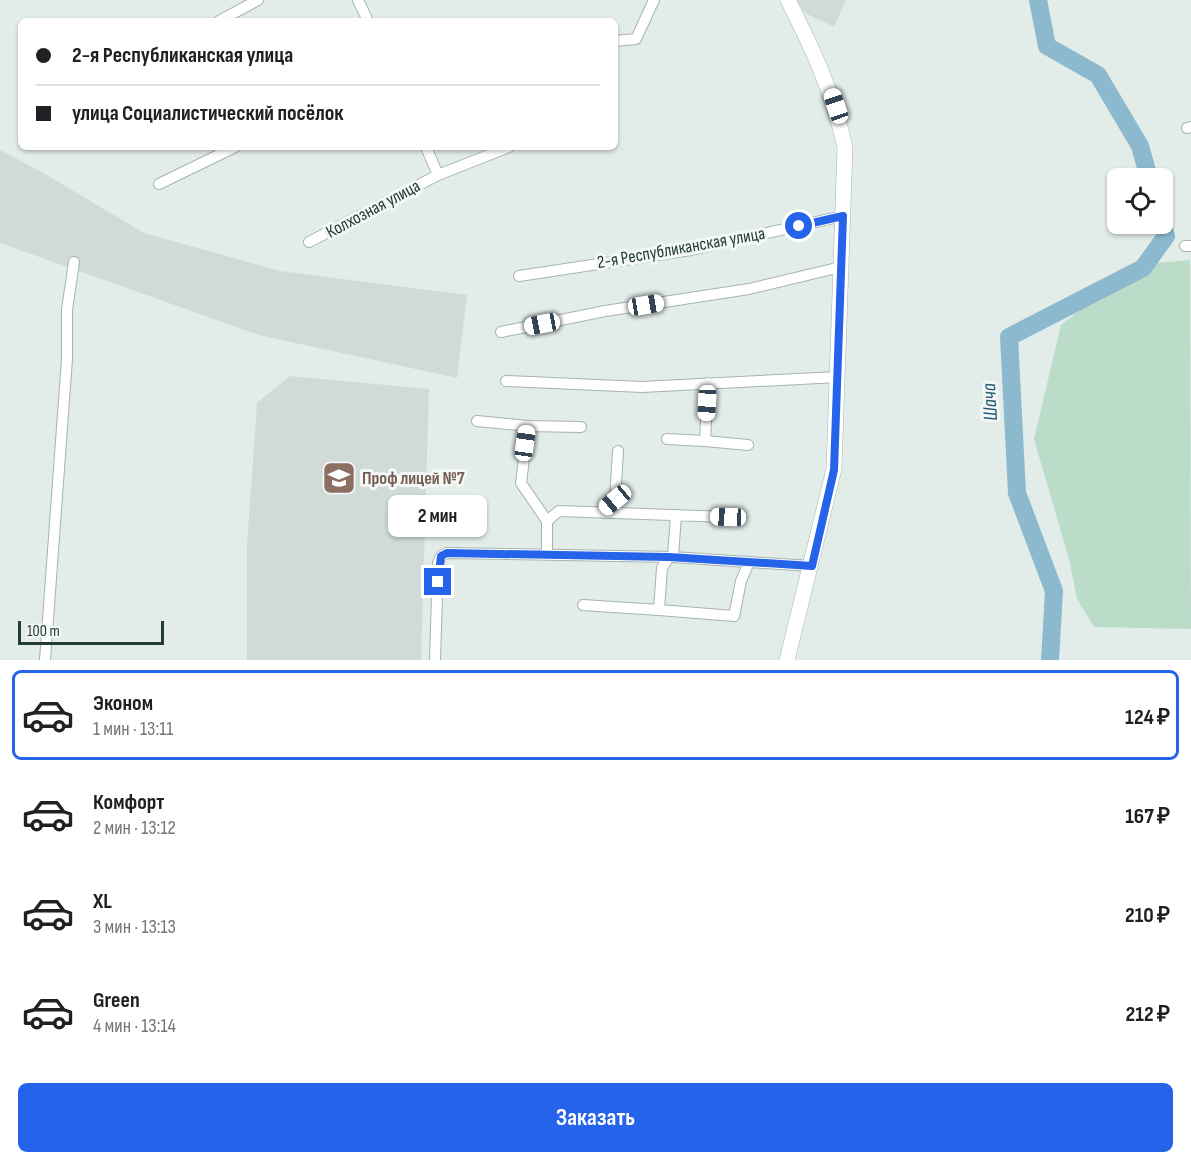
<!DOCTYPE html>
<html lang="ru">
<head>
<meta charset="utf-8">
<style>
	body { margin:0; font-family:"Sofia Sans Condensed",sans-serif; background:#f6f6f6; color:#202124; height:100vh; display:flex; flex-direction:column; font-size:22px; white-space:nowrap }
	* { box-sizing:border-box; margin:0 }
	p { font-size:20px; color:#757577 }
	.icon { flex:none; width:33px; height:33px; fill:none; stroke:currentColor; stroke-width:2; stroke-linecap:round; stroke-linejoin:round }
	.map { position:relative; height:660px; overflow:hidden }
	.side { display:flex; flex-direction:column; background:#fff; flex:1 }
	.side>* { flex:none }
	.top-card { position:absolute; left:18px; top:18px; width:600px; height:132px; border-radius:9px; box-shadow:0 2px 4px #0004; display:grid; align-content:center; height:132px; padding:0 18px; background:#fff }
	.buttons { position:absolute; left:1107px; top:168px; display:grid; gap:12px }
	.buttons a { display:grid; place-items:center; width:66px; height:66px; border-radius:9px; background:#fff; box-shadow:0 2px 4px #0004; font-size:30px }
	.scale { position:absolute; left:18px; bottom:15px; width:146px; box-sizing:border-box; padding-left:6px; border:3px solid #233c39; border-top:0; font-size:16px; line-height:21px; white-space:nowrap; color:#233c39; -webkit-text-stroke:4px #f3f8f6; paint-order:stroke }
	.end { position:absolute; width:27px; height:27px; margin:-14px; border:8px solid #2563eb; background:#fff; box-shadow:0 0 0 3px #fff }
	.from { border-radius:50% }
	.bubble { position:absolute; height:42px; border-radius:9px; background:#fff; box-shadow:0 2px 4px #0004; font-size:20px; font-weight:700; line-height:42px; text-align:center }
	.car { position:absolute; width:18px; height:36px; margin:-18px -9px; border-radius:8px; box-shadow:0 0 4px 2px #0007; background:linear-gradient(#fff 24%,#345 0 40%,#fff 0 76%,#345 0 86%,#fff 0) }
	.top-card b { display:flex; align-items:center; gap:21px; height:57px; font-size:22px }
	.top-card b+b { border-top:2px solid #e0e0e0 }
	.top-card i { width:15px; height:15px; background:#202124 }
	ul { padding:10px 0 0; list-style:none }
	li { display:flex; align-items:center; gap:18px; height:90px; margin:0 12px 9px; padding:0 6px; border:3px solid transparent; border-radius:9px }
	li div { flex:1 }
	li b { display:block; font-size:22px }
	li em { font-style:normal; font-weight:700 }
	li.selected { border-color:#2563eb }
	li>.icon { width:54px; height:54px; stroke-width:1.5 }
	.action { display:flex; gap:12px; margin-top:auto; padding:12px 18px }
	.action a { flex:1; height:69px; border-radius:9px; background:#2563eb; color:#fff; font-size:24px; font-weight:700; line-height:69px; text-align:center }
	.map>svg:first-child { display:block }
	.built { fill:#d0dbd8 }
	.green { fill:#bcdcca }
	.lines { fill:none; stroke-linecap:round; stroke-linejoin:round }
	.river { stroke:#8db9ce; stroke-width:18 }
	.street-casing { stroke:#a5b4b1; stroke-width:12 }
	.secondary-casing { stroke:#a1b7b3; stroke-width:16 }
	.street { stroke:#fff; stroke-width:10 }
	.secondary { stroke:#fff; stroke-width:15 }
	.route { stroke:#2563eb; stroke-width:8 }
	.labels { text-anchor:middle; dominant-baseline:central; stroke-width:6; stroke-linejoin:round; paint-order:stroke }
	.street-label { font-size:18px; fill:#233c39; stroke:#f3f8f6 }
	.education-label { font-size:18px; font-weight:bold; fill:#785e54; stroke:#f3f8f6; text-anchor:start }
	.water-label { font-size:20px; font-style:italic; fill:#205975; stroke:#f3f8f6 }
</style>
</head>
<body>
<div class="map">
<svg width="1191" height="660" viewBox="0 0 1191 660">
	<rect width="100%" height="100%" fill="#e2ece9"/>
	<path class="built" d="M796,0H846L834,27L805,13Z
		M0,150L47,175L144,233L280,271L467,295L457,378L259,335L0,243Z
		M290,376L429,389L421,660H247V544L257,403Z"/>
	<path class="green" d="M1190,260L1191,629L1094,627L1077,599L1069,559L1034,439L1061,325L1136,265Z"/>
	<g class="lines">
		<path class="river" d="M1038,0L1047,46L1098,75L1140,146L1149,178
			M1050,660L1054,591L1017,493L1009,337L1143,268L1166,236L1162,224"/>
		<defs>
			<path id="street" d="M358,0L368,21
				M219,21L258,0
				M615,41L636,39L654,0
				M1187,128L1191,127
				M426,147L438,175
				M159,184L235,147
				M309,242L438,175L509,147
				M1185,246H1191
				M519,276L691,250L843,216
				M501,332L605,311L749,289L841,267
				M506,381L642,387L838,377
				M477,421L528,426
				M667,439L705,441L708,383
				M705,441L748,445
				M600,512L615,500L618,451
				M547,521L521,483L528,426L581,427
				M547,555V521L559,511L728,517
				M673,557L676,515
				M583,605L659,610L662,568L669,557
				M659,610L734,616L741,581L749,562
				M45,660L67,359V310L74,262
				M435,660L438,563L441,556L447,553L673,557L811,566"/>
			<path id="secondary" d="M787,660L834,469L845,147C832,90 814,52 788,0"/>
		</defs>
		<use href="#street" class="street-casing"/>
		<use href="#secondary" class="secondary-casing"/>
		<use href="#street" class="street"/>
		<use href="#secondary" class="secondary"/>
	</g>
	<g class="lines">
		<path class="route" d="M438,582L441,556L447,553L669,557L812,566L834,470L843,216L799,226"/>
	</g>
	<defs>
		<symbol id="university-square" viewBox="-11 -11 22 22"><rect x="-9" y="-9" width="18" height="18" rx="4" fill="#8d6e63" stroke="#f3f8f6"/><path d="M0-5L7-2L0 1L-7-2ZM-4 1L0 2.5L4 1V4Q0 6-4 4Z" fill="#fff"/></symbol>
	</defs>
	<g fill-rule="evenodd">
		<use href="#university-square" x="320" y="459" width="38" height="38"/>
	</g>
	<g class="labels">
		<g class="street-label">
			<text transform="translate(373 209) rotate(-28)">Колхозная улица</text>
			<text transform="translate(681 248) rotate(-10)">2-я Республиканская улица</text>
		</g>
		<g class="education-label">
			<text x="362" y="478">Проф лицей №7</text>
		</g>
		<g class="water-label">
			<text transform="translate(990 402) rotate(-93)">Шача</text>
		</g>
	</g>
</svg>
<div class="buttons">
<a><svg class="icon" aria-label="locate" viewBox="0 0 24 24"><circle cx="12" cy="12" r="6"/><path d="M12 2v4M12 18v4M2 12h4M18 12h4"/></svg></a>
</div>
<div class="scale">100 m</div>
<i class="end from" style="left:799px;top:226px"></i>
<i class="end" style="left:438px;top:582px"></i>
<div class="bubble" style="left:388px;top:495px;width:99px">2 мин</div>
<i class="car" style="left:836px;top:106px;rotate:341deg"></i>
<i class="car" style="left:646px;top:305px;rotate:81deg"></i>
<i class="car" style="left:542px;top:324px;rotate:259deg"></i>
<i class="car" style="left:707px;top:403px;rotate:183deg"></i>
<i class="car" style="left:525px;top:443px;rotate:8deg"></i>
<i class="car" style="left:615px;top:500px;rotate:230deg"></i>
<i class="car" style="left:728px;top:517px;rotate:272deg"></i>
<div class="top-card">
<b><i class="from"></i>2-я Республиканская улица</b>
<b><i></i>улица Социалистический посёлок</b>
</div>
</div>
<section class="side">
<ul>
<li class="selected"><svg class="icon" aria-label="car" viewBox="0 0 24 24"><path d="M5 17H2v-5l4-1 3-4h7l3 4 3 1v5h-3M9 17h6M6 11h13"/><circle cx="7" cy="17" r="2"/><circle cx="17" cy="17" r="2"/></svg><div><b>Эконом</b><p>1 мин · 13:11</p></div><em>124 ₽</em></li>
<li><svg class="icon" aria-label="car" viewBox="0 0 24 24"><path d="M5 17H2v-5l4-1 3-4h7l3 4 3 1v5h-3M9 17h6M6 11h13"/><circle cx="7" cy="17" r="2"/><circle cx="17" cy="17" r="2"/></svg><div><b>Комфорт</b><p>2 мин · 13:12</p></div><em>167 ₽</em></li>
<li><svg class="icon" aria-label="car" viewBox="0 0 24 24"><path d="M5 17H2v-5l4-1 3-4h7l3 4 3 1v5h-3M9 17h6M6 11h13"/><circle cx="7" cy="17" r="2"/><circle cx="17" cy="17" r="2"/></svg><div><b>XL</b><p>3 мин · 13:13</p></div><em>210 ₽</em></li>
<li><svg class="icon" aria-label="car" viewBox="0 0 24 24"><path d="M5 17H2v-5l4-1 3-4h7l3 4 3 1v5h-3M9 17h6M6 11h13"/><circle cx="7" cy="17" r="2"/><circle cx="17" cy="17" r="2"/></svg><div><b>Green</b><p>4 мин · 13:14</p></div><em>212 ₽</em></li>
</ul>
<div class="action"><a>Заказать</a></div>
</section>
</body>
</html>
